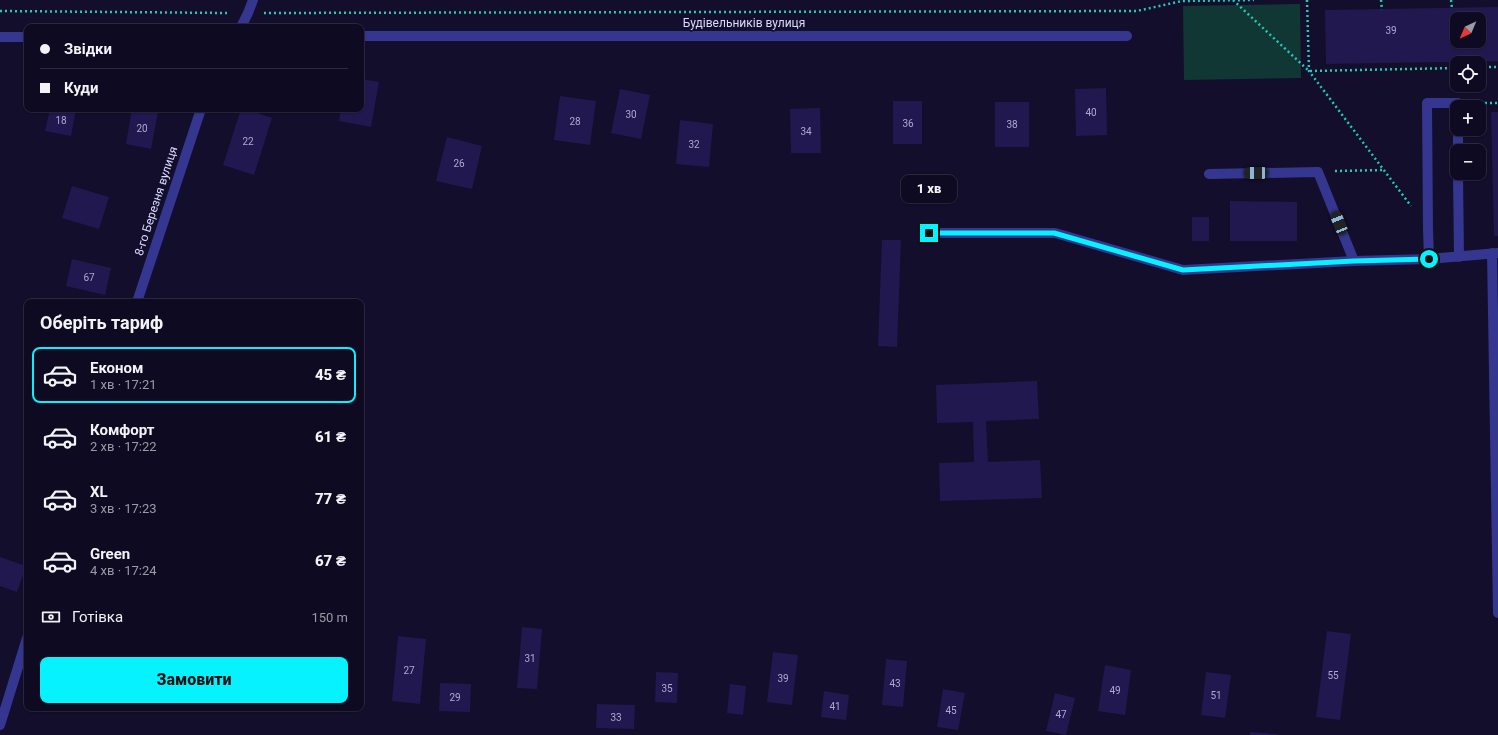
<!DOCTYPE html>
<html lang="uk">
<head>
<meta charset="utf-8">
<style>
	body { margin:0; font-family:Roboto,sans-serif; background:#17132a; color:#f1f3f6; height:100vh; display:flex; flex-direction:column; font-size:15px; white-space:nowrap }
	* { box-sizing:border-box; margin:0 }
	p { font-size:13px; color:#9b9aa5 }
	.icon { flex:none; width:22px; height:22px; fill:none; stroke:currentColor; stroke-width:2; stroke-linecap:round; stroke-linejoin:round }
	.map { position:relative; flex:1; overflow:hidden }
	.drawer { position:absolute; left:24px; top:299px; width:340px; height:412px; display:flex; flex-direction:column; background:#0e0a21; border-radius:8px; box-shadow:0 1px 3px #0004,0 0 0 1px #2e2b3f }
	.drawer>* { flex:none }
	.banner { position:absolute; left:24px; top:24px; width:340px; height:88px; border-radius:8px; box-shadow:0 1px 3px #0004,0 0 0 1px #2e2b3f; display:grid; align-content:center; height:88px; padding:0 16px; background:#0e0a21 }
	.needle { width:26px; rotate:224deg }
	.buttons { position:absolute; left:1450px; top:12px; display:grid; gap:8px }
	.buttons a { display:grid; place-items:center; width:36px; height:36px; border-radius:8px; background:#0e0a21; box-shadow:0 1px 3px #0004,0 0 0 1px #2e2b3f; font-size:20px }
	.end { position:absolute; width:18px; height:18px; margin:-9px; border:5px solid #06f2ff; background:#111; box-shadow:0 0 0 2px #111 }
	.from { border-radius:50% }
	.bubble { position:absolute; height:28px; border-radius:8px; background:#0e0a21; box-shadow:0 1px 3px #0004,0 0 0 1px #2e2b3f; font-size:13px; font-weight:800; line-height:28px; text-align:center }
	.car { position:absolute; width:12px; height:24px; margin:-12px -6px; border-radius:5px; box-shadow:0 0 3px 1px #0007; background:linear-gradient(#222 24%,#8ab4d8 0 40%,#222 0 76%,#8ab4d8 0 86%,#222 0) }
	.banner b { display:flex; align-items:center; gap:14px; height:38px; font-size:15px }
	.banner b+b { border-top:1px solid #2e2b3f }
	.banner i { width:10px; height:10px; background:#f1f3f6 }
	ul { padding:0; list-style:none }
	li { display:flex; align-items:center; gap:12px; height:56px; margin:0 8px 6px; padding:0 8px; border:2px solid transparent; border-radius:8px }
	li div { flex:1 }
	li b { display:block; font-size:15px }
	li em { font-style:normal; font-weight:800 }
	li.on { border-color:#06f2ff }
	li>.icon { width:36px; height:36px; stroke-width:1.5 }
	h2 { padding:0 16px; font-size:18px; line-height:48px }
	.pay { display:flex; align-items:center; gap:10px; height:44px; padding:0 16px; font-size:15px }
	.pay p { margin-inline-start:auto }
	.action { display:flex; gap:8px; margin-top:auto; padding:8px 16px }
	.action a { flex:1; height:46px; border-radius:8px; background:#06f2ff; color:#111; font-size:16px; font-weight:800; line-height:46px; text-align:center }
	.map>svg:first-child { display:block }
	.green { fill:#113734 }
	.building { fill:#21184f; fill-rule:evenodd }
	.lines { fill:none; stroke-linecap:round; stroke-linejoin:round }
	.path { stroke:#24c9b7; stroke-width:2.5; stroke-dasharray:2 3; stroke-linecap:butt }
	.lane { stroke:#353690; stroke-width:10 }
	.street { stroke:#353690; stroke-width:10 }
	.route { stroke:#06f2ff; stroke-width:5 }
	.labels { text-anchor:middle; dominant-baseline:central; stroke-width:3.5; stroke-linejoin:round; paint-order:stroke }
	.number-label { font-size:10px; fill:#adaad3 }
	.street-label { font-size:12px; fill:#dcdaff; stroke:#120e2c }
</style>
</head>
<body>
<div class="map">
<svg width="1498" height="735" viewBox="0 0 1498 735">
	<rect width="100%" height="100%" fill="#120e2c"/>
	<path class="green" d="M1300,4L1301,78L1184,80L1183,6Z"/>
	<path class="building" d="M1498,7V61L1326,64L1325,10ZM1457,19H1479V41H1457Z
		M361,79L379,82L371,127L339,121L341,109H361Z
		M1106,88L1107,135L1076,136L1075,89Z
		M620,89L650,95L641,139L611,133Z
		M560,96L596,101L590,145L554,140Z
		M893,101H922V144H893Z
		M995,102H1029V147H995Z
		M820,108L821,153H791L790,109Z
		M50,109H76L71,136L45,131Z
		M132,109H142L158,112L151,149L126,144Z
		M241,109H245L272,118L254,175L223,165Z
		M1491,112H1498V236H1494Z
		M680,120L713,124L709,167L676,164Z
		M447,137L482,146L472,189L436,181Z
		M72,186L109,197L99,229L62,218Z
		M1230,201L1297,202V241H1230Z
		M1192,217H1209V241H1192Z
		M882,240H901L897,347L878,346Z
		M72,259L111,268L105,295L66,286Z
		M1037,381L1039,419L986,421L988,462L1040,460L1042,498L940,501L939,463L974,462L973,422L937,423L936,385Z
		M24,432H27V460H24Z
		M0,557L26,566L17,592L0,586Z
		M522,627L542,629L537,689L517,688Z
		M1327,631L1351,634L1340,720L1316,717Z
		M398,636L426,639L420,704L392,701Z
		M773,652L798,655L792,705L767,702Z
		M886,659L907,661L903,707L882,705Z
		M1105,665L1131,670L1125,715L1098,711Z
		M656,672L678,673L677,703L655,702Z
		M1206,672L1231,675L1225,718L1201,715Z
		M440,683L471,684L470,712L439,711Z
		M730,684L746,686L743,715L727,713Z
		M943,689L965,693L958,730L937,727Z
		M824,691L849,695L846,720L821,717Z
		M1055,693L1075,698L1066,735L1046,731Z
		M597,704L635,705L634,729L596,728Z
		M1250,732L1277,734V735H1250Z"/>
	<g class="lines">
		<path class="path" d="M1233,0L1309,71L1457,68
			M1307,0L1309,71L1411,206
			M1381,0L1382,10
			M1451,0L1452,8
			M0,11L229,13
			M264,13L1137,11L1182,1L1254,0
			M1479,67H1498
			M1475,103H1498
			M1335,171L1384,170"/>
		<path class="lane" d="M1458,129V151
			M1458,173L1459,257
			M1209,174L1318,172L1354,261
			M929,233H1055L1183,270L1354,261L1429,259L1498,253
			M1492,253L1498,613
			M1429,259L1428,229L1427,103H1458V107"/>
		<path class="street" d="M241,27L248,13L253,0
			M361,36H1127
			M0,37H27
			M137,302L201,109
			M0,725L27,638"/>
	</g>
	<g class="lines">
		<path class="route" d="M929,233H1054L1183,270L1354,261L1429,259"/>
	</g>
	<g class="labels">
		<g class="number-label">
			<text x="1391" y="30">39</text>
			<text x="1091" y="112">40</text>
			<text x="631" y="114">30</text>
			<text x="61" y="120">18</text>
			<text x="575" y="121">28</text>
			<text x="908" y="123">36</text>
			<text x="1012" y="124">38</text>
			<text x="142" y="128">20</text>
			<text x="806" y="131">34</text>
			<text x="248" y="141">22</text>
			<text x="694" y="144">32</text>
			<text x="459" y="163">26</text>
			<text x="89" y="277">67</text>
			<text x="530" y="658">31</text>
			<text x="409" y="670">27</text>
			<text x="1333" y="675">55</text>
			<text x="783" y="678">39</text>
			<text x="895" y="683">43</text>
			<text x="667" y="688">35</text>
			<text x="1115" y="690">49</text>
			<text x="1216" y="695">51</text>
			<text x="455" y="697">29</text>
			<text x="835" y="706">41</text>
			<text x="951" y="710">45</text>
			<text x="1061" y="714">47</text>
			<text x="616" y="717">33</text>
		</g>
		<g class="street-label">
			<text x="744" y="23">Будівельників вулиця</text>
			<text transform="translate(156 201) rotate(-72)">8-го Березня вулиця</text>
		</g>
	</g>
</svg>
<div class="buttons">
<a><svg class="needle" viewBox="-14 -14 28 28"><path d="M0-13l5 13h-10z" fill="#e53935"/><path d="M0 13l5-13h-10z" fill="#9b9aa5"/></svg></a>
<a><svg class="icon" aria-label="locate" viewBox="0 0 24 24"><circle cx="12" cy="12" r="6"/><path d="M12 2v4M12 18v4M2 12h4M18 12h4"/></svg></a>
<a>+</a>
<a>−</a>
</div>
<i class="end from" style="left:1429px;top:259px"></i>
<i class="end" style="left:929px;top:233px"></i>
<div class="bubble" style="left:901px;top:175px;width:56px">1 хв</div>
<i class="car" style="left:1256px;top:173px;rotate:269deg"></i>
<i class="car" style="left:1339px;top:223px;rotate:338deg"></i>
<div class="banner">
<b><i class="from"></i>Звідки</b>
<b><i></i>Куди</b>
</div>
<section class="drawer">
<h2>Оберіть тариф</h2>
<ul>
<li class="on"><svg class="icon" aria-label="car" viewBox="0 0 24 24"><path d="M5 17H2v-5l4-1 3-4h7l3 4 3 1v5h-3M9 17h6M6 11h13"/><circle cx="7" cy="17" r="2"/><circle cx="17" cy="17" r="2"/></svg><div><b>Економ</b><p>1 хв · 17:21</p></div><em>45 ₴</em></li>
<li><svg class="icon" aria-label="car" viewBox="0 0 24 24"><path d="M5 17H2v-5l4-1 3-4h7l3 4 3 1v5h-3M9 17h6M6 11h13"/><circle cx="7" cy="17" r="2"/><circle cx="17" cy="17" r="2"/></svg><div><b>Комфорт</b><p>2 хв · 17:22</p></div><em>61 ₴</em></li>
<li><svg class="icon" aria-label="car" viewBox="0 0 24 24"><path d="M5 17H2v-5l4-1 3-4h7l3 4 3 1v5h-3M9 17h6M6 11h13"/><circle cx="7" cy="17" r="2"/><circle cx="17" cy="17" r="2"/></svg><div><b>XL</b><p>3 хв · 17:23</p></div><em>77 ₴</em></li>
<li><svg class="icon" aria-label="car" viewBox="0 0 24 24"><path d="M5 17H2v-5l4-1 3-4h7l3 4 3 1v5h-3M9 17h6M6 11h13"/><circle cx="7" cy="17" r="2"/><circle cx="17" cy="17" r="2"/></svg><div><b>Green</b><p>4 хв · 17:24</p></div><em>67 ₴</em></li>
</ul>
<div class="pay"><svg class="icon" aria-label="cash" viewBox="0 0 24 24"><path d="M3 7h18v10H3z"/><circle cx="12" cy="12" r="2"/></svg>Готівка<p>150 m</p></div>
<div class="action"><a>Замовити</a></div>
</section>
</div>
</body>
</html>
